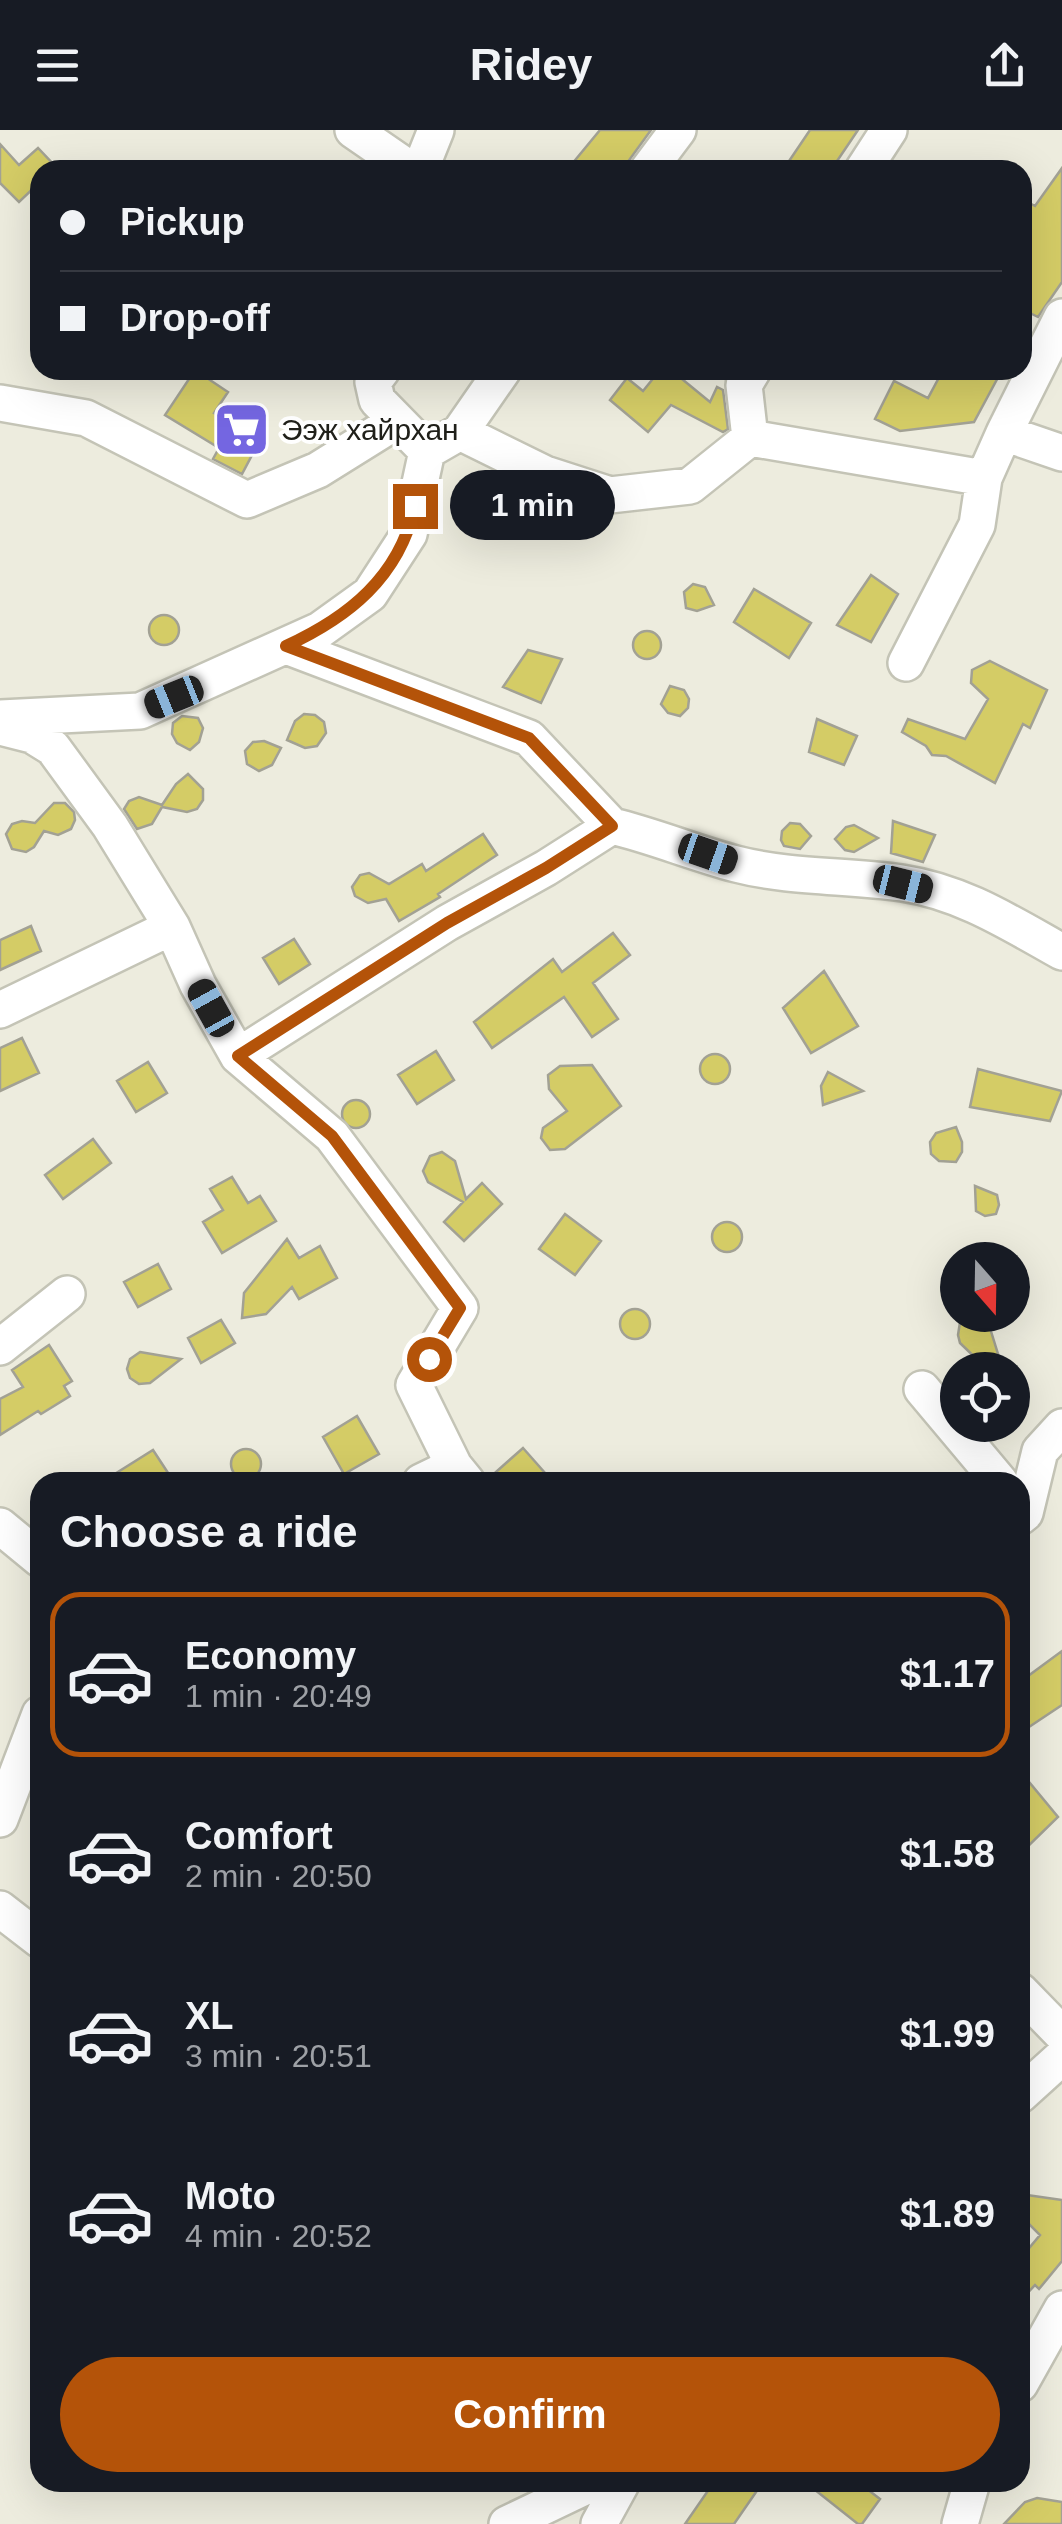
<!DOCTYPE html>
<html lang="en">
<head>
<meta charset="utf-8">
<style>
	body { margin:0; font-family:Helvetica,sans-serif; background:#20242c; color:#f1f3f6; height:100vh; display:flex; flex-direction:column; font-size:38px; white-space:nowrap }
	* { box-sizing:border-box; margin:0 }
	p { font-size:32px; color:#9ea1a6 }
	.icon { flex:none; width:55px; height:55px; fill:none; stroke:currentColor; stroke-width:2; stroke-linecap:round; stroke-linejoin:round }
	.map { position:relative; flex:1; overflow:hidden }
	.drawer { position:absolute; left:30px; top:1342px; width:1000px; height:1020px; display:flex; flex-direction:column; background:#171b24; border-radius:30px; box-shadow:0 10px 40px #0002 }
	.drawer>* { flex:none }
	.guide { position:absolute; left:30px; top:30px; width:1002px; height:220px; border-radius:30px; box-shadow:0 10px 40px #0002; display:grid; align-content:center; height:220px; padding:0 30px; background:#171b24 }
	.needle { width:65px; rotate:160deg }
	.buttons { position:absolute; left:940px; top:1112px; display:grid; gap:20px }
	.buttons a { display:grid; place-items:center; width:90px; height:90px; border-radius:50%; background:#171b24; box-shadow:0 10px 40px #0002; font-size:50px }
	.end { position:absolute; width:45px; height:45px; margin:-22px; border:12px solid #b45309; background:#fff; box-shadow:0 0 0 5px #fff }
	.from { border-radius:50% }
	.bubble { position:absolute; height:70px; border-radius:35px; background:#171b24; box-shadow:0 10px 40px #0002; font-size:32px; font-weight:800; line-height:70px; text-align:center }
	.car { position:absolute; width:30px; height:60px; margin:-30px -15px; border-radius:12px; box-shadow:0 0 8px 2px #0007; background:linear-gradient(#222 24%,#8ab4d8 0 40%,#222 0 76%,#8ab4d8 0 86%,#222 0) }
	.guide b { display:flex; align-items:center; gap:35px; height:95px; font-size:38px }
	.guide b+b { border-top:2px solid #363941 }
	.guide i { width:25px; height:25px; background:#f1f3f6 }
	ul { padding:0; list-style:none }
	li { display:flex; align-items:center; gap:30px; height:165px; margin:0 20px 15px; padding:0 10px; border:5px solid transparent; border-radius:30px }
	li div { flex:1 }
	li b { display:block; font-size:38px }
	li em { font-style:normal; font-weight:800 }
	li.selected { border-color:#b45309 }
	li>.icon { width:90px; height:90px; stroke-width:1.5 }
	h2 { padding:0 30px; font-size:45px; line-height:120px }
	.cta { display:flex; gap:20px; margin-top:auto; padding:20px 30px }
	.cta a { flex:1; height:115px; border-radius:60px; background:#b45309; color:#fff; font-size:40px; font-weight:800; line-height:115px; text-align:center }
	header { display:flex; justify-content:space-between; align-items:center; height:130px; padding:0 30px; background:#171b24; font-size:45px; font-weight:800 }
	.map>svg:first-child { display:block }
	.building { fill:#d4cc66; stroke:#a2a194; stroke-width:2.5 }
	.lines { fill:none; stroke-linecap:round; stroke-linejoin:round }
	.minor-casing { stroke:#c4c4b6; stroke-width:40 }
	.minor { stroke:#fff; stroke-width:35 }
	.route { stroke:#b45309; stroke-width:12 }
	.labels { text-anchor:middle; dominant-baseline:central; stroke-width:8; stroke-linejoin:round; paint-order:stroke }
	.poi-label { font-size:30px; fill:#20201a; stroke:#fff; text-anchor:start }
</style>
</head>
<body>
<header><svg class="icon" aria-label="menu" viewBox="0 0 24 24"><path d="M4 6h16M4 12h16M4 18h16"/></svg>Ridey<svg class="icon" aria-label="share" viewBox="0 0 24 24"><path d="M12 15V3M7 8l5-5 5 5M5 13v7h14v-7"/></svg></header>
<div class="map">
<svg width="1062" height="2394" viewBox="0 0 1062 2394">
	<rect width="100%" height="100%" fill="#edecde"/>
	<path class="building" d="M600,0H651L622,40H567Z
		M810,0H858L831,40H783Z
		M0,14L19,35L38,18L56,37L40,40V52L19,72L0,53Z
		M1062,38V152L1038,187L1022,179V69L1035,76Z
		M195,240L228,262L214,283L261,308L242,344L213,329L219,318L165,285Z
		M660,240H671L710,272L717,257L723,260L728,299L723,302L671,275L648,302L610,270L627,248L643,261Z
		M943,240H1002L974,292L900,301L875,289L894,251L928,268Z
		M871,445L898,464L871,512L837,495Z
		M693,454L705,457L714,475L697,481L686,478L684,462Z
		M754,459L811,493L789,528L734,492Z
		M149 500a15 15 0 1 1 30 0a15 15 0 1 1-30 0Z
		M633 515a14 14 0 1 1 28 0a14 14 0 1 1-28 0Z
		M528,520L562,529L541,573L503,557Z
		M990,531L1047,560L1030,598L1023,594L995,653L946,626L932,625L926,616L902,602L908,589L965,609L988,569L971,553L972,540Z
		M670,556L684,560L689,569L688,578L680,586L668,583L661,574Z
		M304,584L315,585L324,592L326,603L317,616L305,618L287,610L295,591Z
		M182,586L198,588L203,598L199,612L190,620L177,613L172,604L173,593Z
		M817,589L857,606L844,635L809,622Z
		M264,611L281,618L272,635L259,641L247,634L245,621L253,612Z
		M188,644L203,659V670L197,679L187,682L162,677L152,694L137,699L124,679L129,671L139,667L162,675L176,654Z
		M54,673H65L74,682L75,690L71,699L58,705L44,701L34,717L26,722L12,719L6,704L12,694L22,691L35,693Z
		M893,691L935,705L923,732L891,723Z
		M790,693L800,694L811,706L800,719L784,716L781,710L782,701Z
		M854,695L878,708L854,722L845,720L835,709L846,697Z
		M483,704L497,725L438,764L440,767L399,791L386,769L368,773L355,766L352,757L360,745L369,743L389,754L422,734L426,741Z
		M31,796L41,821L0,840V810Z
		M613,803L630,825L593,853L618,889L592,907L564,867L492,918L474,892L553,829L562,842Z
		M294,809L310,834L279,854L263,828Z
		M824,841L858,896L811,923L783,878Z
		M22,908L39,943L0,961V918Z
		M436,921L454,950L417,974L398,945Z
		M700 939a15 15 0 1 1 30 0a15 15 0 1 1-30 0Z
		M148,932L167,963L136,982L117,951Z
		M592,935L621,976L565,1019L550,1020L541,1008L543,998L567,981L549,959L548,945L560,936Z
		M978,939L1062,961L1050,991L970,977Z
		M828,942L863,961L823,975L821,956Z
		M342 984a14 14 0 1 1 28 0a14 14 0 1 1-28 0Z
		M956,997L962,1012V1022L956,1032L939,1031L931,1024L930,1012L936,1003Z
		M93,1009L111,1033L63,1069L45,1045Z
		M442,1022L455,1031L466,1069L482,1053L502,1074L464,1111L444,1092L463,1072L428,1052L423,1041L430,1026Z
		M232,1047L248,1073L260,1066L276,1091L222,1123L203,1092L223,1080L210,1059Z
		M975,1056L997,1065L999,1075L996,1084L985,1086L976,1081Z
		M565,1084L601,1111L575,1145L539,1119Z
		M712 1107a15 15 0 1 1 30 0a15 15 0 1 1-30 0Z
		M287,1109L299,1128L320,1116L337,1148L299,1169L292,1157L266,1184L242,1188L244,1163Z
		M158,1134L171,1159L138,1177L124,1152Z
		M620 1194a15 15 0 1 1 30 0a15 15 0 1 1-30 0Z
		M961,1186L989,1195L1003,1240H988L960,1213L958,1205Z
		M221,1190L235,1213L201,1233L188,1208Z
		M49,1215L72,1251L64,1256L70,1266L41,1284L38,1281L0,1305V1269L23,1257L12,1240Z
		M140,1222L181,1229L150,1253L139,1254L130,1248L127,1239L130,1229Z
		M357,1286L379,1324L344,1344L323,1307Z
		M523,1318L553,1352H488V1349Z
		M231 1334a15 15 0 1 1 30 0a15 15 0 1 1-30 0Z
		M153,1320L174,1352H102Z
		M1062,1521V1575L1020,1603V1552Z
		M1020,1641L1058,1687L1020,1724Z
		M1020,2064L1062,2070V2131L1039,2159L1035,2155L1020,2171V2129L1040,2105L1020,2085Z
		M714,2352H763L734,2394H685Z
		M805,2352H858L880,2369L862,2394H858Z
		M1037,2368L1062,2372V2394H1004L1025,2372Z"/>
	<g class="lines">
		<defs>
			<path id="minor" d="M353,0L411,40
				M420,40L436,0
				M648,40L678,0
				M863,40L889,0
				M382,240L373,252L377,270L427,321L460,302L545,344L610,365L690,356L750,308L984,348L1004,303L1062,323
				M0,273L86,288L247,370L318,340L395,292
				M460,302L503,240
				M1004,303L1062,187
				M750,308L744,255L753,240
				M286,516L529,608L612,696
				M906,533L977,395L984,348
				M1,588L140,581L320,500L370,464L409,404L427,321
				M0,597L32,605L53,618L110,696L172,797L198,855L238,926L332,1006L460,1178L414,1255L454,1336L467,1352
				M0,880L172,797
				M238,926L447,793L546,738L612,696C654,706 694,723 736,734C790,748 847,745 902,753C962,762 1010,793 1062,822
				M0,1217L67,1164
				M922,1259L1000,1352
				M421,1352L454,1336
				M1020,1387L1025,1383L1040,1321L1062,1297
				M0,1396L40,1429
				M0,1689L40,1584
				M0,1779L40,1810
				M1020,1861L1062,1904
				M1020,1965L1062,1927
				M1020,2254L1062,2179
				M507,2394L595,2352
				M599,2394L622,2352
				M960,2394L972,2352"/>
		</defs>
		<use href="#minor" class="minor-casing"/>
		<use href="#minor" class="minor"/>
	</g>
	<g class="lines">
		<path class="route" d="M415,376C399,447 349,487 286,516L529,608L612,696L546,738L447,793L238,926L332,1006L460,1178L429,1229"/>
	</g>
	<defs>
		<symbol id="supermarket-square" viewBox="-11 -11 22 22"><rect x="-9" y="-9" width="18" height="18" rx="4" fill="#7466e1" stroke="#fff"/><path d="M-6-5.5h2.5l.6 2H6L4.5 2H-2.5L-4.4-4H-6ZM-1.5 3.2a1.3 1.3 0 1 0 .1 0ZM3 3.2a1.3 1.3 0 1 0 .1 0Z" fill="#fff"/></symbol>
	</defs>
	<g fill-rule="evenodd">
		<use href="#supermarket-square" x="210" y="268" width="63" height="63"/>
	</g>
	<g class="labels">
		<g class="poi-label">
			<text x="281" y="299">Ээж хайрхан</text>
		</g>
	</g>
</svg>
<div class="buttons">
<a><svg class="needle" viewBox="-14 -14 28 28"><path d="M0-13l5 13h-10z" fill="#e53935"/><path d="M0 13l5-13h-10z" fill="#9ea1a6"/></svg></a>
<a><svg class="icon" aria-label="locate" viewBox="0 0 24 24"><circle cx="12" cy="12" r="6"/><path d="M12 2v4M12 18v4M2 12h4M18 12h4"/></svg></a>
</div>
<i class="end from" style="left:429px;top:1229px"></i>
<i class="end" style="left:415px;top:376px"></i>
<div class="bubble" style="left:450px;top:340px;width:165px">1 min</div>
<i class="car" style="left:174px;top:567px;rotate:248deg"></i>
<i class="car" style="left:708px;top:724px;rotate:109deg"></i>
<i class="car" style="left:903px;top:754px;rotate:104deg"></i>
<i class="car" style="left:211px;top:878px;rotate:331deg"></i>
<div class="guide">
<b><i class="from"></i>Pickup</b>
<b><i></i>Drop-off</b>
</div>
<section class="drawer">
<h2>Choose a ride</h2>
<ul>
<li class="selected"><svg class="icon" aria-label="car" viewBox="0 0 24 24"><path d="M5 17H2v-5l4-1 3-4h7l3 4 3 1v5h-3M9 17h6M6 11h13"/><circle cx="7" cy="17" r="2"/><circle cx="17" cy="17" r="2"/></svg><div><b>Economy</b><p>1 min · 20:49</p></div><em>$1.17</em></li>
<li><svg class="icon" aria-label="car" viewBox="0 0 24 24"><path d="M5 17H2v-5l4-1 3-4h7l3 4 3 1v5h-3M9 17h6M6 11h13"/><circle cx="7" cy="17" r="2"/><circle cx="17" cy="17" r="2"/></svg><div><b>Comfort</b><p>2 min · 20:50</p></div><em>$1.58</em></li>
<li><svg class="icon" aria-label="car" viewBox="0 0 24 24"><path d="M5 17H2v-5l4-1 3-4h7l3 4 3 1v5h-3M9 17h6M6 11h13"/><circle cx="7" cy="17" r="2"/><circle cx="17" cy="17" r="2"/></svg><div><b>XL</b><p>3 min · 20:51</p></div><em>$1.99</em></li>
<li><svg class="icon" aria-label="car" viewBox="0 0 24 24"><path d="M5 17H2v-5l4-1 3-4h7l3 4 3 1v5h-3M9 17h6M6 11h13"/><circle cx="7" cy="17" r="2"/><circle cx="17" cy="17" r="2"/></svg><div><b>Moto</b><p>4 min · 20:52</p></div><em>$1.89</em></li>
</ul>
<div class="cta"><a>Confirm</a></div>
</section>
</div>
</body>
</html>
